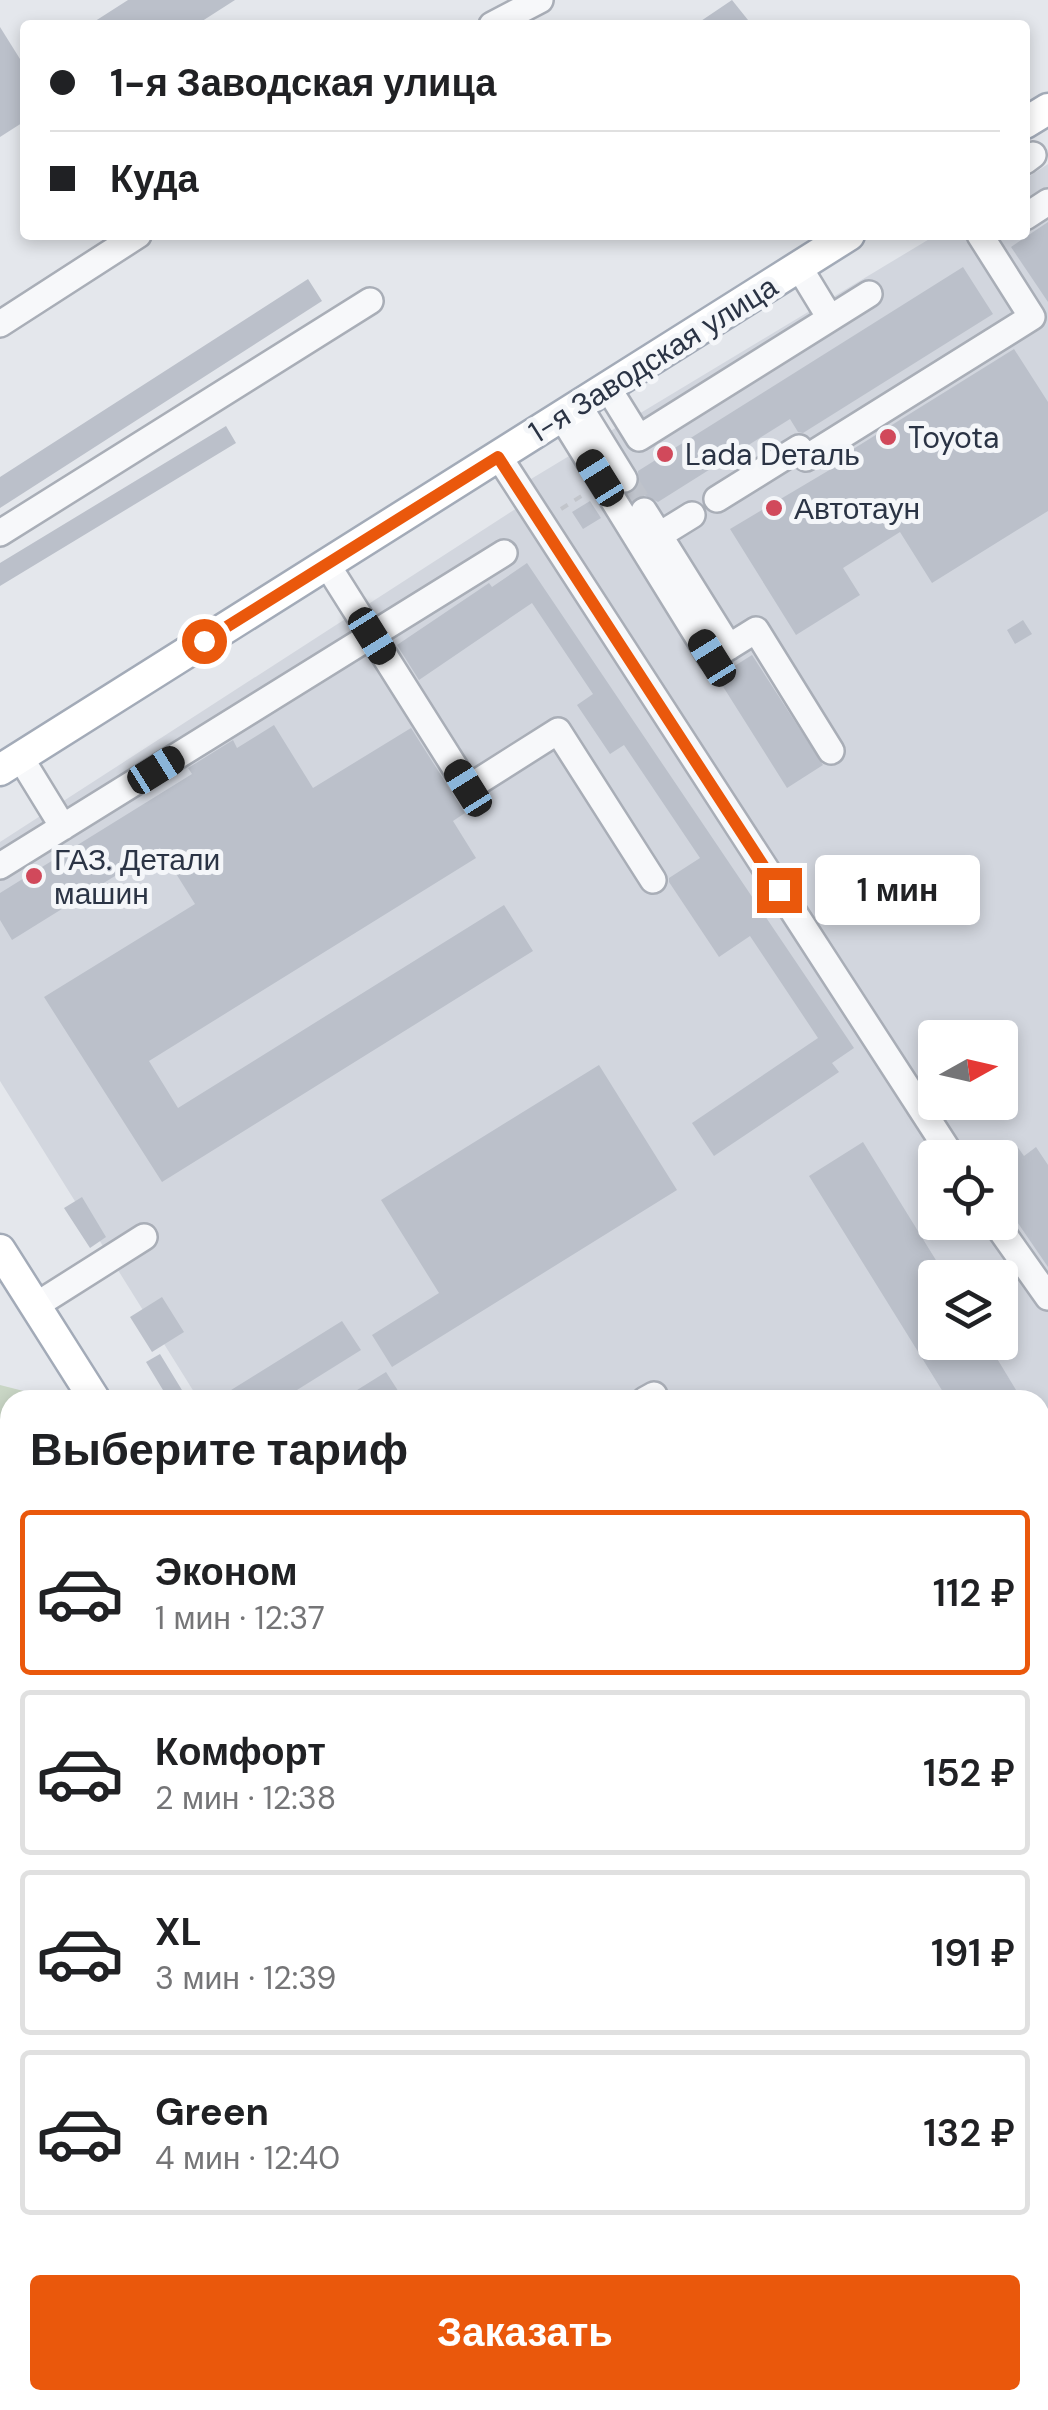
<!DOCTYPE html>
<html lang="ru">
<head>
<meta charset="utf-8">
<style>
	body { margin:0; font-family:"DM Sans",sans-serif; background:#f6f6f6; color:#202124; height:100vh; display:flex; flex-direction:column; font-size:38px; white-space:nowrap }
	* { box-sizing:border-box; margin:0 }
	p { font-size:32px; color:#757577 }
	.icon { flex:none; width:55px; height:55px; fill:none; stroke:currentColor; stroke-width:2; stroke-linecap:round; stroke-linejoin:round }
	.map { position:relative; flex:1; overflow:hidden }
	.panel { position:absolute; left:0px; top:1390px; width:1050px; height:1020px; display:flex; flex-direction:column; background:#fff; border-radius:30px 30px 0 0; box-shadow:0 5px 15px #0003 }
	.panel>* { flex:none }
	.banner { position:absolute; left:20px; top:20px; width:1010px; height:220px; border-radius:10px; box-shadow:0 5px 15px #0003; display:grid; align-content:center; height:220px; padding:0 30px; background:#fff }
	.needle { width:65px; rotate:82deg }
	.tools { position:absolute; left:918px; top:1020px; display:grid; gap:20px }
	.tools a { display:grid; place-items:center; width:100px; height:100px; border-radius:10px; background:#fff; box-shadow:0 5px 15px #0003; font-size:50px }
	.end { position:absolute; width:45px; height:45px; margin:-22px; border:12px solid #ea580c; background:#fff; box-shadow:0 0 0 5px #fff }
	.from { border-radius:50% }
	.bubble { position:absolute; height:70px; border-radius:10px; background:#fff; box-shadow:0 5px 15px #0003; font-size:32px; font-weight:600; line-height:70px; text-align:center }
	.car { position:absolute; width:30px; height:60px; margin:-30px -15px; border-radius:12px; box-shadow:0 0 8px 2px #0007; background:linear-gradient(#222 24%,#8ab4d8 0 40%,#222 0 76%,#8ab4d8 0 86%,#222 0) }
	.banner b { display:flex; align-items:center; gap:35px; height:95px; font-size:38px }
	.banner b+b { border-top:2px solid #e0e0e0 }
	.banner i { width:25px; height:25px; background:#202124 }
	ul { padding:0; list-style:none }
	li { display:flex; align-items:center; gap:30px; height:165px; margin:0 20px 15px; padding:0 10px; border:5px solid #e0e0e0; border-radius:10px }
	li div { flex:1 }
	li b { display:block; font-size:38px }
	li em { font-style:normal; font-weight:600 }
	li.selected { border-color:#ea580c }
	li>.icon { width:90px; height:90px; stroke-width:1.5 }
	h2 { padding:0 30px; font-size:45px; line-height:120px }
	.primary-button { display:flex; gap:20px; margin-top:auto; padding:20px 30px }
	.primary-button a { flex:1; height:115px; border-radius:10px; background:#ea580c; color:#fff; font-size:40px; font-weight:600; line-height:115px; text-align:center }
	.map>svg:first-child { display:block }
	.built { fill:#d2d6de; fill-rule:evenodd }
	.green { fill:#c9d6c5 }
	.building { fill:#bbc0ca }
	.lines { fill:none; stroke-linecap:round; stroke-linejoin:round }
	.minor-tunnel { stroke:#bfc3cb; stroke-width:25; stroke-dasharray:25 12; stroke-linecap:butt }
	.minor-casing { stroke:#a9aeb7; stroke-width:30 }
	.major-casing { stroke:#a3abb8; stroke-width:35 }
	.path { stroke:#c2c5cb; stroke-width:4; stroke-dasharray:8 8; stroke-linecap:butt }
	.minor { stroke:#f7f8fa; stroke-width:25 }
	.major { stroke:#fff; stroke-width:30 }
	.route { stroke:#ea580c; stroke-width:12 }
	.poi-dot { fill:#d1495b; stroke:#f4f6f9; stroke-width:4 }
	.labels { text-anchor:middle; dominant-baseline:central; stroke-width:10; stroke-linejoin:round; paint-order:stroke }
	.street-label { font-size:30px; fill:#2b3445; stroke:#f4f6f9 }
	.poi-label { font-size:30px; fill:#2b3445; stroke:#f4f6f9; text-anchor:start }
</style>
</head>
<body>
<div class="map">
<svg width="1048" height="2410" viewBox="0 0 1048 2410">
	<rect width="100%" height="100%" fill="#e4e7ec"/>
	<path class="built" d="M1048,164V2410H828L822,2400H1040V1400H199L0,1081V842L534,497L526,482L936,235H1025V179ZM935,1038H1000V1102H935ZM935,1158H1000V1222H935ZM935,1278H1000V1342H935Z"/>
	<path class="green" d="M0,1385L51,1398L10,1400V1520L0,1541Z
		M437,2400H707L714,2410H422Z"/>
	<path class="building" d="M128,0H235L196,25H89Z
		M732,0L752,25H695Z
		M0,27L25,67V121L0,137Z
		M1048,222V302L1011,247Z
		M963,267L993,314L803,433L798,432L790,419L658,502L644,495L632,500L629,494L639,486L638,471Z
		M308,279L322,301L0,508V477Z
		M1014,349L1048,402V511L932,583L900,532L843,568L860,595L796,635L730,529L853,456L850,451Z
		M226,426L236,443L0,586V563Z
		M590,501L601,518L583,529L572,512Z
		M527,563L854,1048L832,1063L839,1072L714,1156L692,1123L818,1038L750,936L719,957L669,882V878L700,858L624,745L610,754L577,705L593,694L532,603L419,680L397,645L489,583L492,587Z
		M1023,620L1032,634L1015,644L1007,630Z
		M752,655L823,765L787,788L717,677Z
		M274,725L313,788L411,728L465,813L453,821L476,858L149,1061L178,1108L504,905L533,951L162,1182L44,997L195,904L160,848L12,940L0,920V893L192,774L188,768L233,740L237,748Z
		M599,1065L677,1190L392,1367L372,1335L439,1293L381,1200Z
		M863,1142L947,1278H935V1342H987L1022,1400H948L809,1176Z
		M1014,1142L1024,1156L1036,1147L1048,1165V1267L1000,1197V1158L997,1155Z
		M82,1197L106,1237L90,1248L64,1208Z
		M162,1297L184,1332L152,1352L130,1317Z
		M342,1321L361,1350L281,1400H215Z
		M160,1354L188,1400H169L146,1362Z
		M386,1372L404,1400H341Z"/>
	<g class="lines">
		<path class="minor-tunnel" d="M624,479L644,511"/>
		<defs>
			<path id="minor" d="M492,25L540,0
				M1025,161L1033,155
				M1025,217L1048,202
				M799,267L830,318
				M0,324L138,235
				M608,388L639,438L869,294
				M579,406L624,479
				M562,417L711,658L756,630L831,751
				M499,457L953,1158
				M717,499L799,448L806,458L1032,317L980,235
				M644,511L729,647
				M0,533L370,301
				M645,544L692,515
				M326,563L468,788L558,731L653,880
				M20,757L63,827
				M0,866L504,553
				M995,1222L1048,1297
				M35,1306L144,1237
				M645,1400L654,1395
				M0,1665L10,1658
				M0,1850L10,1844
				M188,2400L195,2410
				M391,2410L406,2400"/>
			<path id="major" d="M1025,123L1048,109
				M0,770L849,235
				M0,1250L95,1400
				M729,2400L735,2410"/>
		</defs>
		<use href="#minor" class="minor-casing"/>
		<use href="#major" class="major-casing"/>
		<path class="path" d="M561,509L583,495"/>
		<use href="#minor" class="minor"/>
		<use href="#major" class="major"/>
	</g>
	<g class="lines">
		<path class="route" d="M204,641L498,457L779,890"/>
	</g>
	<g class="poi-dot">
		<circle cx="888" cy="437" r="10"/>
		<circle cx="665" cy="454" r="10"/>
		<circle cx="774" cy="508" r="10"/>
		<circle cx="34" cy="876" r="10"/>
	</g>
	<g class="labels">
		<g class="street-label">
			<text transform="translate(653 359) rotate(-32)">1-я Заводская улица</text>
		</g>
		<g class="poi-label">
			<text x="908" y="437">Toyota</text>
			<text x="685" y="454">Lada Dеталь</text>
			<text x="794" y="508">Автотаун</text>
			<text x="54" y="859">ГАЗ. Детали<tspan x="54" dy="34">машин</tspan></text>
		</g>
	</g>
</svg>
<div class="tools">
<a><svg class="needle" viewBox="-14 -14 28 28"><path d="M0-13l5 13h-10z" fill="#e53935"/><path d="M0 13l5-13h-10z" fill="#757577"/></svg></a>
<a><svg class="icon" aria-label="locate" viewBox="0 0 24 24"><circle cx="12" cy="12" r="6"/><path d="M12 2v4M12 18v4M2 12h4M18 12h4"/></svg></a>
<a><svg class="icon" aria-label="layers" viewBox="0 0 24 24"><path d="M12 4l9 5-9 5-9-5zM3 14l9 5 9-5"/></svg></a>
</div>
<i class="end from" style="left:204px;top:641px"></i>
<i class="end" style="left:779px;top:890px"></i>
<div class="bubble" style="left:815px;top:855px;width:165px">1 мин</div>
<i class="car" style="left:600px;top:478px;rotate:328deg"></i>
<i class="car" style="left:372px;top:636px;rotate:148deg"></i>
<i class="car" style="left:712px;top:658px;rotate:328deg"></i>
<i class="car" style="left:156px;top:770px;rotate:58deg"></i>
<i class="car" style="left:468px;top:788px;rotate:328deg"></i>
<div class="banner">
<b><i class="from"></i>1-я Заводская улица</b>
<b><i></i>Куда</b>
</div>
<section class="panel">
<h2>Выберите тариф</h2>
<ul>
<li class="selected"><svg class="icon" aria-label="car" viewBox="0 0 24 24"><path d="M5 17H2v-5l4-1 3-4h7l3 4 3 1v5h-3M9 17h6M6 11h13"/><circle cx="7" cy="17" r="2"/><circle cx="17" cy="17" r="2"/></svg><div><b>Эконом</b><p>1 мин · 12:37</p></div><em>112 ₽</em></li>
<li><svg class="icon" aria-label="car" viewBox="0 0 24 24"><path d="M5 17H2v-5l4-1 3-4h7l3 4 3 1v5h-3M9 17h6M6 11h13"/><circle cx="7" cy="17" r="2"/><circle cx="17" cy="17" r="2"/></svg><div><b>Комфорт</b><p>2 мин · 12:38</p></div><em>152 ₽</em></li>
<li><svg class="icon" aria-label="car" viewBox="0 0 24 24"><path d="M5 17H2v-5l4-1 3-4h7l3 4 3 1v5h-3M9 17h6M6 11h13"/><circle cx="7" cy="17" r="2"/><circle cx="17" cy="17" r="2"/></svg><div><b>XL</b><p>3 мин · 12:39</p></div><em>191 ₽</em></li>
<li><svg class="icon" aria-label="car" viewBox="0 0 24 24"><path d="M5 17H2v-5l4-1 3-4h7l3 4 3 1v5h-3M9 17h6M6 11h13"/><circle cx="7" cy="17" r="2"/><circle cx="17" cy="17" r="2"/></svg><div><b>Green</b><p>4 мин · 12:40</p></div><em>132 ₽</em></li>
</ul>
<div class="primary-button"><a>Заказать</a></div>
</section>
</div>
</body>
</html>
